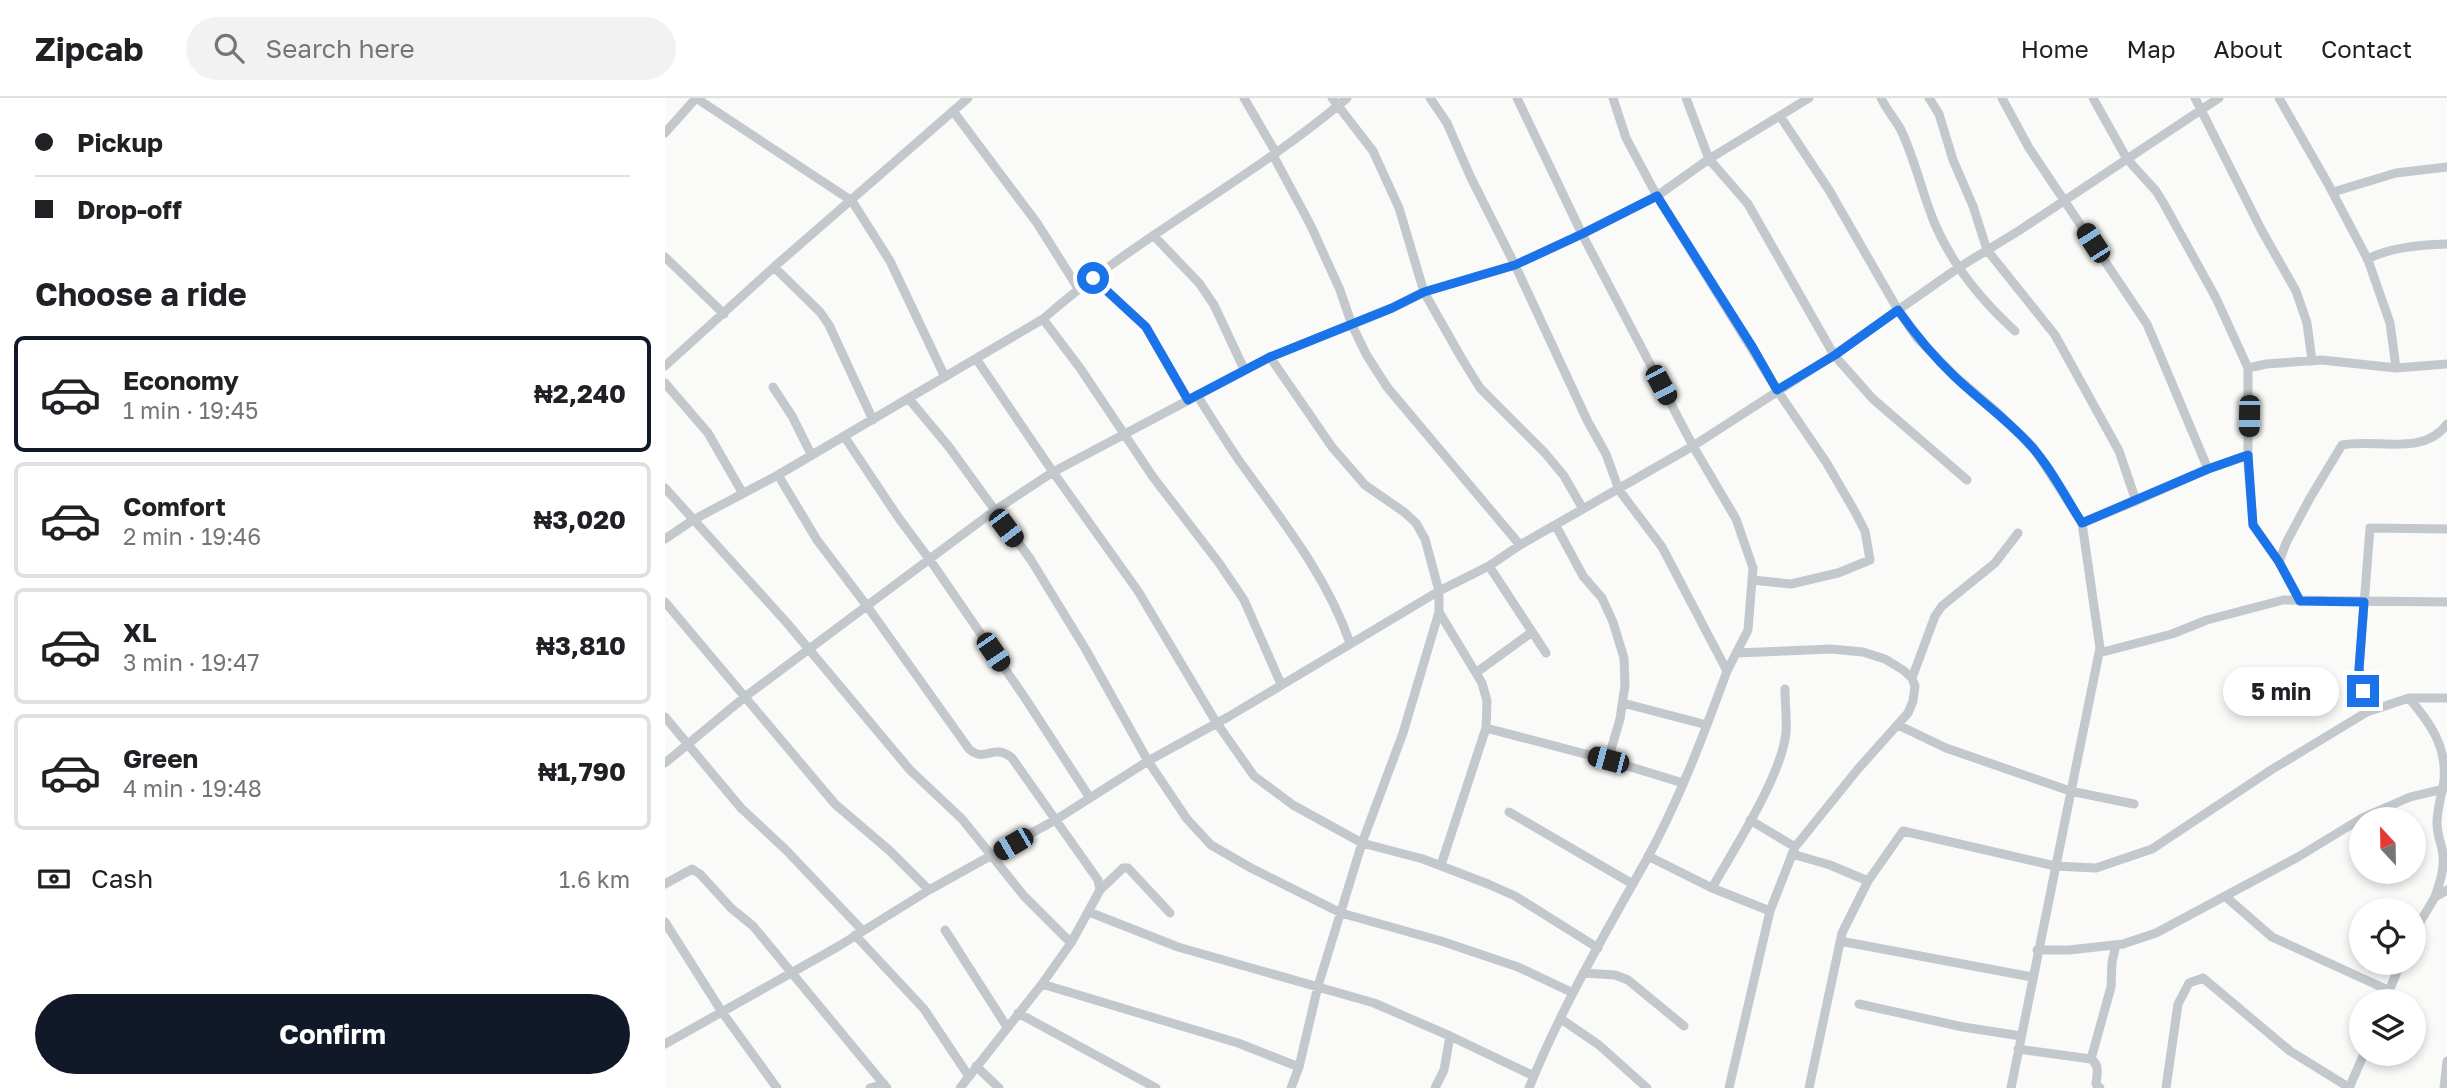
<!DOCTYPE html>
<html lang="en">
<head>
<meta charset="utf-8">
<style>
	body { margin:0; font-family:"Golos Text",sans-serif; background:#f2f2f2; color:#202124; height:100vh; display:flex; flex-direction:column; font-size:26px; white-space:nowrap }
	* { box-sizing:border-box; margin:0 }
	p { font-size:23px; color:#757577 }
	.icon { flex:none; width:38px; height:38px; fill:none; stroke:currentColor; stroke-width:2; stroke-linecap:round; stroke-linejoin:round }
	.map { position:relative; flex:1; overflow:hidden }
	.drawer { display:flex; flex-direction:column; background:#fff; width:665px }
	.drawer>* { flex:none }
	.top-card { display:grid; align-content:center; height:154px; padding:0 35px; background:#fff }
	.needle { width:46px; rotate:338deg }
	.fabs { position:absolute; left:1684px; top:709px; display:grid; gap:14px }
	.fabs a { display:grid; place-items:center; width:77px; height:77px; border-radius:50%; background:#fff; box-shadow:0 4px 10px #0003; font-size:35px }
	.end { position:absolute; width:32px; height:32px; margin:-16px; border:9px solid #1a73e8; background:#fff; box-shadow:0 0 0 4px #fff }
	.from { border-radius:50% }
	.bubble { position:absolute; height:49px; border-radius:24px; background:#fff; box-shadow:0 4px 10px #0003; font-size:23px; font-weight:700; line-height:49px; text-align:center }
	.car { position:absolute; width:21px; height:42px; margin:-21px -10px; border-radius:9px; box-shadow:0 0 5px 2px #0007; background:linear-gradient(#222 24%,#8ab4d8 0 40%,#222 0 76%,#8ab4d8 0 86%,#222 0) }
	.top-card b { display:flex; align-items:center; gap:24px; height:66px; font-size:26px }
	.top-card b+b { border-top:2px solid #e0e0e0 }
	.top-card i { width:18px; height:18px; background:#202124 }
	ul { padding:0; list-style:none }
	li { display:flex; align-items:center; gap:21px; height:116px; margin:0 14px 10px; padding:0 21px; border:4px solid #e0e0e0; border-radius:10px }
	li div { flex:1 }
	li b { display:block; font-size:26px }
	li em { font-style:normal; font-weight:700 }
	li.active { border-color:#111827 }
	li>.icon { width:63px; height:63px; stroke-width:1.5 }
	h2 { padding:0 35px; font-size:32px; line-height:84px }
	.pay { display:flex; align-items:center; gap:18px; height:77px; padding:0 35px; font-size:26px }
	.pay p { margin-inline-start:auto }
	.cta { display:flex; gap:14px; margin-top:auto; padding:14px 35px }
	.cta a { flex:1; height:80px; border-radius:42px; background:#111827; color:#fff; font-size:28px; font-weight:700; line-height:80px; text-align:center }
	header { display:flex; align-items:center; gap:42px; box-sizing:border-box; height:98px; padding:0 35px; background:#fff; border-bottom:2px solid #e0e0e0 }
	header strong { font-size:33px }
	nav { display:flex; gap:38px; margin-inline-start:auto; font-size:24px }
	.search { width:490px; height:63px; background:#f2f2f2; display:flex; align-items:center; gap:18px; box-sizing:border-box; padding:0 24px; border-radius:38px; color:#757577; font-size:26px }
	main { display:flex; flex:1; min-height:0 }
	.map>svg:first-child { display:block }
	.lines { fill:none; stroke-linecap:round; stroke-linejoin:round }
	.minor { stroke:#c3c8cc; stroke-width:9 }
	.route { stroke:#1a73e8; stroke-width:9 }
</style>
</head>
<body>
<header>
<strong>Zipcab</strong>
<div class="search"><svg class="icon" aria-label="search" viewBox="0 0 24 24"><circle cx="10" cy="10" r="6"/><path d="M15 15l6 6"/></svg>Search here</div>
<nav><a>Home</a><a>Map</a><a>About</a><a>Contact</a></nav>
</header>
<main>
<section class="drawer">
<div class="top-card">
<b><i class="from"></i>Pickup</b>
<b><i></i>Drop-off</b>
</div>
<h2>Choose a ride</h2>
<ul>
<li class="active"><svg class="icon" aria-label="car" viewBox="0 0 24 24"><path d="M5 17H2v-5l4-1 3-4h7l3 4 3 1v5h-3M9 17h6M6 11h13"/><circle cx="7" cy="17" r="2"/><circle cx="17" cy="17" r="2"/></svg><div><b>Economy</b><p>1 min · 19:45</p></div><em>₦2,240</em></li>
<li><svg class="icon" aria-label="car" viewBox="0 0 24 24"><path d="M5 17H2v-5l4-1 3-4h7l3 4 3 1v5h-3M9 17h6M6 11h13"/><circle cx="7" cy="17" r="2"/><circle cx="17" cy="17" r="2"/></svg><div><b>Comfort</b><p>2 min · 19:46</p></div><em>₦3,020</em></li>
<li><svg class="icon" aria-label="car" viewBox="0 0 24 24"><path d="M5 17H2v-5l4-1 3-4h7l3 4 3 1v5h-3M9 17h6M6 11h13"/><circle cx="7" cy="17" r="2"/><circle cx="17" cy="17" r="2"/></svg><div><b>XL</b><p>3 min · 19:47</p></div><em>₦3,810</em></li>
<li><svg class="icon" aria-label="car" viewBox="0 0 24 24"><path d="M5 17H2v-5l4-1 3-4h7l3 4 3 1v5h-3M9 17h6M6 11h13"/><circle cx="7" cy="17" r="2"/><circle cx="17" cy="17" r="2"/></svg><div><b>Green</b><p>4 min · 19:48</p></div><em>₦1,790</em></li>
</ul>
<div class="pay"><svg class="icon" aria-label="cash" viewBox="0 0 24 24"><path d="M3 7h18v10H3z"/><circle cx="12" cy="12" r="2"/></svg>Cash<p>1.6 km</p></div>
<div class="cta"><a>Confirm</a></div>
</section>
<div class="map">
<svg width="1782" height="990" viewBox="0 0 1782 990">
	<rect width="100%" height="100%" fill="#fafaf8"/>
	<g class="lines">
		<path class="minor" d="M31,0L187,103L225,163L280,279
			M579,0L611,55
			M667,0L708,53L734,110L759,194L797,261L815,290L880,355L899,378L918,411
			M765,0L782,25L806,80L850,167L923,324L941,356L954,392L997,449L1062,573C1039,636 1015,700 983,759C941,834 896,910 864,990
			M852,0L917,136L1028,348L1071,421L1088,470L1083,532L1062,573
			M948,0L961,40L992,98L1112,292L1161,364L1189,412L1200,433L1205,462L1173,475L1126,486L1087,482
			M1021,0L1044,61L1083,106L1169,257L1208,301L1302,382
			M1216,0C1221,11 1230,21 1236,32C1250,62 1257,94 1269,124C1287,167 1316,202 1350,233
			M1264,0L1274,16L1288,62L1308,108L1322,152L1390,237L1454,353L1471,403L1417,425
			M1337,0L1364,50L1482,226L1543,371
			M1428,0L1462,61L1491,93L1499,106L1551,200L1583,270
			M1530,0L1597,133L1631,193L1642,225L1647,263
			M1614,0L1662,84L1703,162L1725,225L1731,270
			M288,13L372,125L413,190
			M1115,18L1164,92L1233,212L1252,240L1291,279L1333,315L1368,349L1417,425L1435,550L1346,990
			M0,35L31,0
			M608,57L646,128L675,192L687,227L701,256L722,289L855,447
			M1668,94L1731,75L1782,69
			M489,138L534,185L549,207L579,271
			M0,159L59,216
			M1702,161C1727,149 1755,147 1782,146
			M109,169L155,214L164,227L208,322
			M428,180L480,228L523,302
			M378,221L415,270L488,379L554,465L579,502L616,586
			M605,259L667,349L700,387L739,414L751,425L760,441L774,493V514L768,534L738,635L697,745L653,888L634,969L626,990
			M312,262L388,374L473,493L551,624L589,678L628,707L697,745L758,761L823,786L850,798L933,850
			M0,268L109,169L303,0
			M0,285L43,335L77,394
			M108,289L127,318L146,356
			M532,297C545,318 559,340 573,361C615,420 661,476 685,545
			M244,301L284,349L366,462L421,552L483,663L522,721L546,747L586,770L676,815L776,843L853,869L908,895
			M179,338L233,419L265,462L360,600L425,700
			M113,377L152,442L202,508L304,651C321,666 328,644 347,660L433,782L435,792L406,845L377,886L295,990
			M0,390L122,525L245,672L297,721L359,798L406,845
			M1471,403L1543,371L1583,357
			M891,428L918,478L937,500L948,524L959,560L960,587L955,621L943,662
			M0,441L28,422L113,377L378,221C472,138 586,82 682,0
			M1614,464L1621,445L1645,400L1677,347C1709,340 1759,359 1782,326
			M824,468L881,555
			M1635,503L1614,464L1588,427L1583,367V270L1601,266L1657,262L1731,270L1782,266
			M0,504L170,706L225,753L264,792
			M774,514L817,585L822,603L821,630L943,662L1018,685
			M1071,555L1166,551L1198,554L1220,561L1238,572L1247,580L1250,588L1248,603L1243,615L1193,671L1130,749L1105,813
			M1434,555L1507,536L1542,522L1618,502L1782,504
			M812,574L867,534
			M1247,580L1270,518L1277,508L1330,465L1353,435
			M1744,600C1765,625 1782,648 1779,682C1777,697 1772,710 1772,725C1772,735 1775,742 1777,751C1781,768 1775,784 1770,799
			M958,605L1042,627
			M1702,614L1694,571L1705,430L1782,431
			M0,619L76,710L121,752L197,832
			M1233,627L1281,650L1405,693L1469,706
			M0,665L81,598L329,413L388,374L605,259L727,210L759,194L850,167L917,136L992,98L1044,61L1144,0
			M844,714L966,785
			M1085,722L1130,749
			M1127,756L1165,767L1203,783
			M983,758L1047,790L1105,813L1064,990
			M776,767L821,630
			M0,786L27,771L35,776L66,810L88,828L222,990
			M1047,790C1070,749 1116,679 1121,635C1122,621 1120,605 1120,591
			M435,792L458,770H463L505,815
			M1561,799L1607,839L1725,893
			M424,814L513,849L709,905L785,938L869,978
			M0,824L57,914L112,990
			M280,832L342,929
			M1748,836L1770,799L1782,792
			M190,837L259,911L303,977
			M1175,843L1367,879
			M1372,852H1404L1458,846L1491,835L1633,759L1697,720L1745,699L1782,690
			M919,875L950,877L963,882L1019,928
			M377,886L573,945L634,969
			M1720,903L1736,864
			M1194,906L1298,929L1356,938
			M353,915L491,990
			M896,921L934,947L982,990
			M0,946L174,848L264,792L392,721L483,663L563,619L774,493L824,468L855,447L1028,348L1169,257L1293,170L1355,132L1554,0
			M1353,951L1426,961C1435,967 1432,976 1431,986L1435,990
			M1426,961L1446,889L1447,864L1451,847
			M311,968L334,990
			M205,990L219,986
			M770,990L779,972L785,938
			M1144,990L1177,835L1203,783L1238,733L1390,768L1431,770L1487,751L1606,672L1702,614L1744,600H1782
			M1501,990L1513,906L1524,885L1538,880L1625,953L1685,990
			M1684,990L1699,956
			M1779,990L1782,963"/>
	</g>
	<g class="lines">
		<path class="route" d="M428,180L481,229L523,302L605,259L727,210L759,194L850,167L917,136L992,98L1088,250L1112,292L1170,257L1233,212C1250,236 1268,258 1289,278C1314,302 1343,322 1366,348C1386,370 1401,400 1417,425L1543,371L1583,357L1588,427L1614,464L1635,503L1699,504L1694,571L1698,593"/>
	</g>
</svg>
<div class="fabs">
<a><svg class="needle" viewBox="-14 -14 28 28"><path d="M0-13l5 13h-10z" fill="#e53935"/><path d="M0 13l5-13h-10z" fill="#757577"/></svg></a>
<a><svg class="icon" aria-label="locate" viewBox="0 0 24 24"><circle cx="12" cy="12" r="6"/><path d="M12 2v4M12 18v4M2 12h4M18 12h4"/></svg></a>
<a><svg class="icon" aria-label="layers" viewBox="0 0 24 24"><path d="M12 4l9 5-9 5-9-5zM3 14l9 5 9-5"/></svg></a>
</div>
<i class="end from" style="left:428px;top:180px"></i>
<i class="end" style="left:1698px;top:593px"></i>
<div class="bubble" style="left:1558px;top:569px;width:116px">5 min</div>
<i class="car" style="left:1428px;top:145px;rotate:327deg"></i>
<i class="car" style="left:996px;top:287px;rotate:152deg"></i>
<i class="car" style="left:1584px;top:318px;rotate:181deg"></i>
<i class="car" style="left:341px;top:430px;rotate:143deg"></i>
<i class="car" style="left:328px;top:554px;rotate:146deg"></i>
<i class="car" style="left:943px;top:662px;rotate:285deg"></i>
<i class="car" style="left:348px;top:746px;rotate:240deg"></i>
</div>
</main>
</body>
</html>
